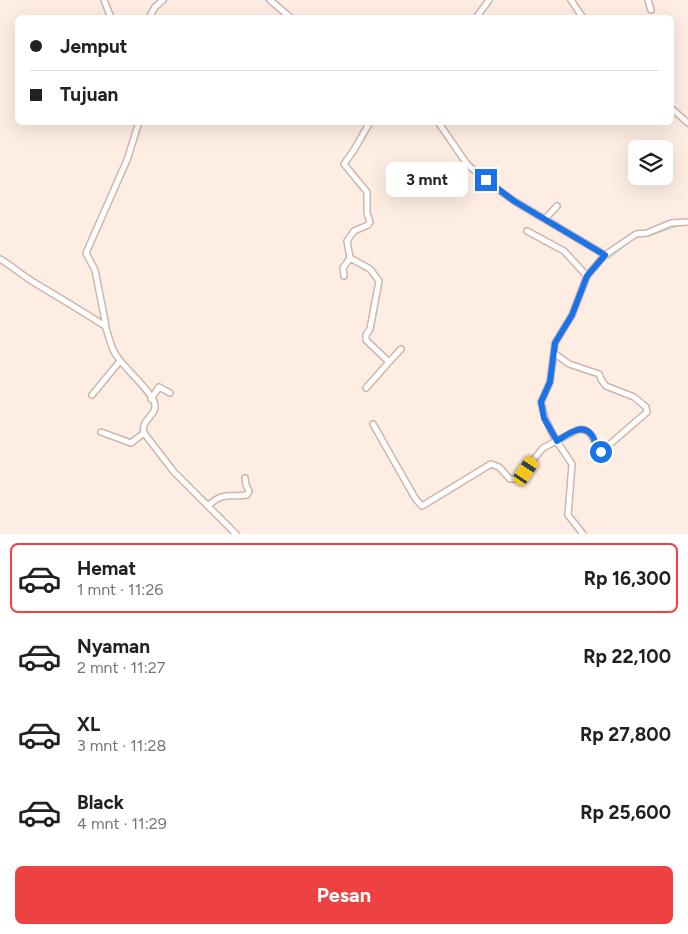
<!DOCTYPE html>
<html lang="id">
<head>
<meta charset="utf-8">
<style>
	body { margin:0; font-family:Figtree,sans-serif; background:#f6f6f6; color:#202124; height:100vh; display:flex; flex-direction:column; font-size:19px; white-space:nowrap }
	* { box-sizing:border-box; margin:0 }
	p { font-size:16px; color:#757577 }
	.icon { flex:none; width:28px; height:28px; fill:none; stroke:currentColor; stroke-width:2; stroke-linecap:round; stroke-linejoin:round }
	.map { position:relative; height:534px; overflow:hidden }
	.side { display:flex; flex-direction:column; background:#fff; flex:1 }
	.side>* { flex:none }
	.top-card { position:absolute; left:15px; top:15px; width:659px; height:110px; border-radius:8px; box-shadow:0 5px 20px #0002; display:grid; align-content:center; height:110px; padding:0 15px; background:#fff }
	.fabs { position:absolute; left:628px; top:140px; display:grid; gap:10px }
	.fabs a { display:grid; place-items:center; width:45px; height:45px; border-radius:8px; background:#fff; box-shadow:0 5px 20px #0002; font-size:25px }
	.end { position:absolute; width:22px; height:22px; margin:-11px; border:6px solid #1a73e8; background:#fff; box-shadow:0 0 0 2px #fff }
	.from { border-radius:50% }
	.bubble { position:absolute; height:35px; border-radius:8px; background:#fff; box-shadow:0 5px 20px #0002; font-size:16px; font-weight:700; line-height:35px; text-align:center }
	.car { position:absolute; width:15px; height:30px; margin:-15px -8px; border-radius:6px; box-shadow:0 0 4px 1px #0007; background:linear-gradient(#f5c518 24%,#345 0 40%,#f5c518 0 76%,#345 0 86%,#f5c518 0) }
	.top-card b { display:flex; align-items:center; gap:18px; height:48px; font-size:19px }
	.top-card b+b { border-top:1px solid #e0e0e0 }
	.top-card i { width:12px; height:12px; background:#202124 }
	ul { padding:9px 0 0; list-style:none }
	li { display:flex; align-items:center; gap:15px; height:70px; margin:0 10px 8px; padding:0 5px; border:2px solid transparent; border-radius:8px }
	li div { flex:1 }
	li b { display:block; font-size:19px }
	li em { font-style:normal; font-weight:700 }
	li.active { border-color:#ee4142 }
	li>.icon { width:45px; height:45px; stroke-width:1.5 }
	.button { display:flex; gap:10px; margin-top:auto; padding:10px 15px }
	.button a { flex:1; height:58px; border-radius:8px; background:#ee4142; color:#fff; font-size:20px; font-weight:700; line-height:58px; text-align:center }
	.map>svg:first-child { display:block }
	.lines { fill:none; stroke-linecap:round; stroke-linejoin:round }
	.stream { stroke:#9cdad5; stroke-width:1 }
	.minor-casing { stroke:#d1b4ab; stroke-width:8 }
	.minor { stroke:#fff; stroke-width:5 }
	.route { stroke:#1a73e8; stroke-width:6 }
</style>
</head>
<body>
<div class="map">
<svg width="688" height="534" viewBox="0 0 688 534">
	<rect width="100%" height="100%" fill="#fdede2"/>
	<g class="lines">
		<path class="stream" d="M265,0L279,11
			M434,122L443,133
			M469,168L490,187
			M636,237L652,235L680,225
			M607,258H610L629,242"/>
		<defs>
			<path id="minor" d="M104,0L111,18
				M270,0L291,18
				M571,0L583,18
				M648,0L651,10
				M149,18L155,7L163,0
				M476,18L489,0
				M671,108L688,123
				M438,122L467,164L485,180L514,201L605,255L636,234L647,233L671,223L688,222
				M545,219L557,206
				M527,231L564,251L587,276
				M350,258L370,269L379,281L370,329L366,335V340L389,362L401,349
				M0,259C12,266 23,276 35,283C58,297 82,311 105,326C109,335 110,346 116,355C124,368 152,391 155,405C157,415 140,420 144,433L174,472L236,534
				M344,276L343,268L350,258L347,241L354,231L368,225L370,222L367,213V192L344,164L354,150L370,122
				M106,326L95,270L86,253L127,160L139,122
				M366,388L389,362
				M92,395L120,361
				M151,399L159,387L170,393
				M373,424L415,498L422,506L491,464L499,467L510,479H517L543,448L577,430C591,427 594,440 598,450L602,451L647,412L646,407L634,397L606,386L602,381L599,374L569,364L554,353
				M101,432L131,443L144,433
				M209,505C224,491 230,498 247,495L249,491L246,485L245,478
				M583,534L568,515L572,464L554,437L545,418L541,402L550,382L555,343L572,315L587,276L605,255"/>
		</defs>
		<use href="#minor" class="minor-casing"/>
		<use href="#minor" class="minor"/>
	</g>
	<g class="lines">
		<path class="route" d="M486,180L514,201L605,255L587,276L572,315L555,343L550,382L541,402L544,418L557,441C568,434 584,421 593,437C595,442 597,448 601,452"/>
	</g>
</svg>
<div class="fabs">
<a><svg class="icon" aria-label="layers" viewBox="0 0 24 24"><path d="M12 4l9 5-9 5-9-5zM3 14l9 5 9-5"/></svg></a>
</div>
<i class="end from" style="left:601px;top:452px"></i>
<i class="end" style="left:486px;top:180px"></i>
<div class="bubble" style="left:386px;top:162px;width:82px">3 mnt</div>
<i class="car" style="left:526px;top:471px;rotate:34deg"></i>
<div class="top-card">
<b><i class="from"></i>Jemput</b>
<b><i></i>Tujuan</b>
</div>
</div>
<section class="side">
<ul>
<li class="active"><svg class="icon" aria-label="car" viewBox="0 0 24 24"><path d="M5 17H2v-5l4-1 3-4h7l3 4 3 1v5h-3M9 17h6M6 11h13"/><circle cx="7" cy="17" r="2"/><circle cx="17" cy="17" r="2"/></svg><div><b>Hemat</b><p>1 mnt · 11:26</p></div><em>Rp 16,300</em></li>
<li><svg class="icon" aria-label="car" viewBox="0 0 24 24"><path d="M5 17H2v-5l4-1 3-4h7l3 4 3 1v5h-3M9 17h6M6 11h13"/><circle cx="7" cy="17" r="2"/><circle cx="17" cy="17" r="2"/></svg><div><b>Nyaman</b><p>2 mnt · 11:27</p></div><em>Rp 22,100</em></li>
<li><svg class="icon" aria-label="car" viewBox="0 0 24 24"><path d="M5 17H2v-5l4-1 3-4h7l3 4 3 1v5h-3M9 17h6M6 11h13"/><circle cx="7" cy="17" r="2"/><circle cx="17" cy="17" r="2"/></svg><div><b>XL</b><p>3 mnt · 11:28</p></div><em>Rp 27,800</em></li>
<li><svg class="icon" aria-label="car" viewBox="0 0 24 24"><path d="M5 17H2v-5l4-1 3-4h7l3 4 3 1v5h-3M9 17h6M6 11h13"/><circle cx="7" cy="17" r="2"/><circle cx="17" cy="17" r="2"/></svg><div><b>Black</b><p>4 mnt · 11:29</p></div><em>Rp 25,600</em></li>
</ul>
<div class="button"><a>Pesan</a></div>
</section>
</body>
</html>
